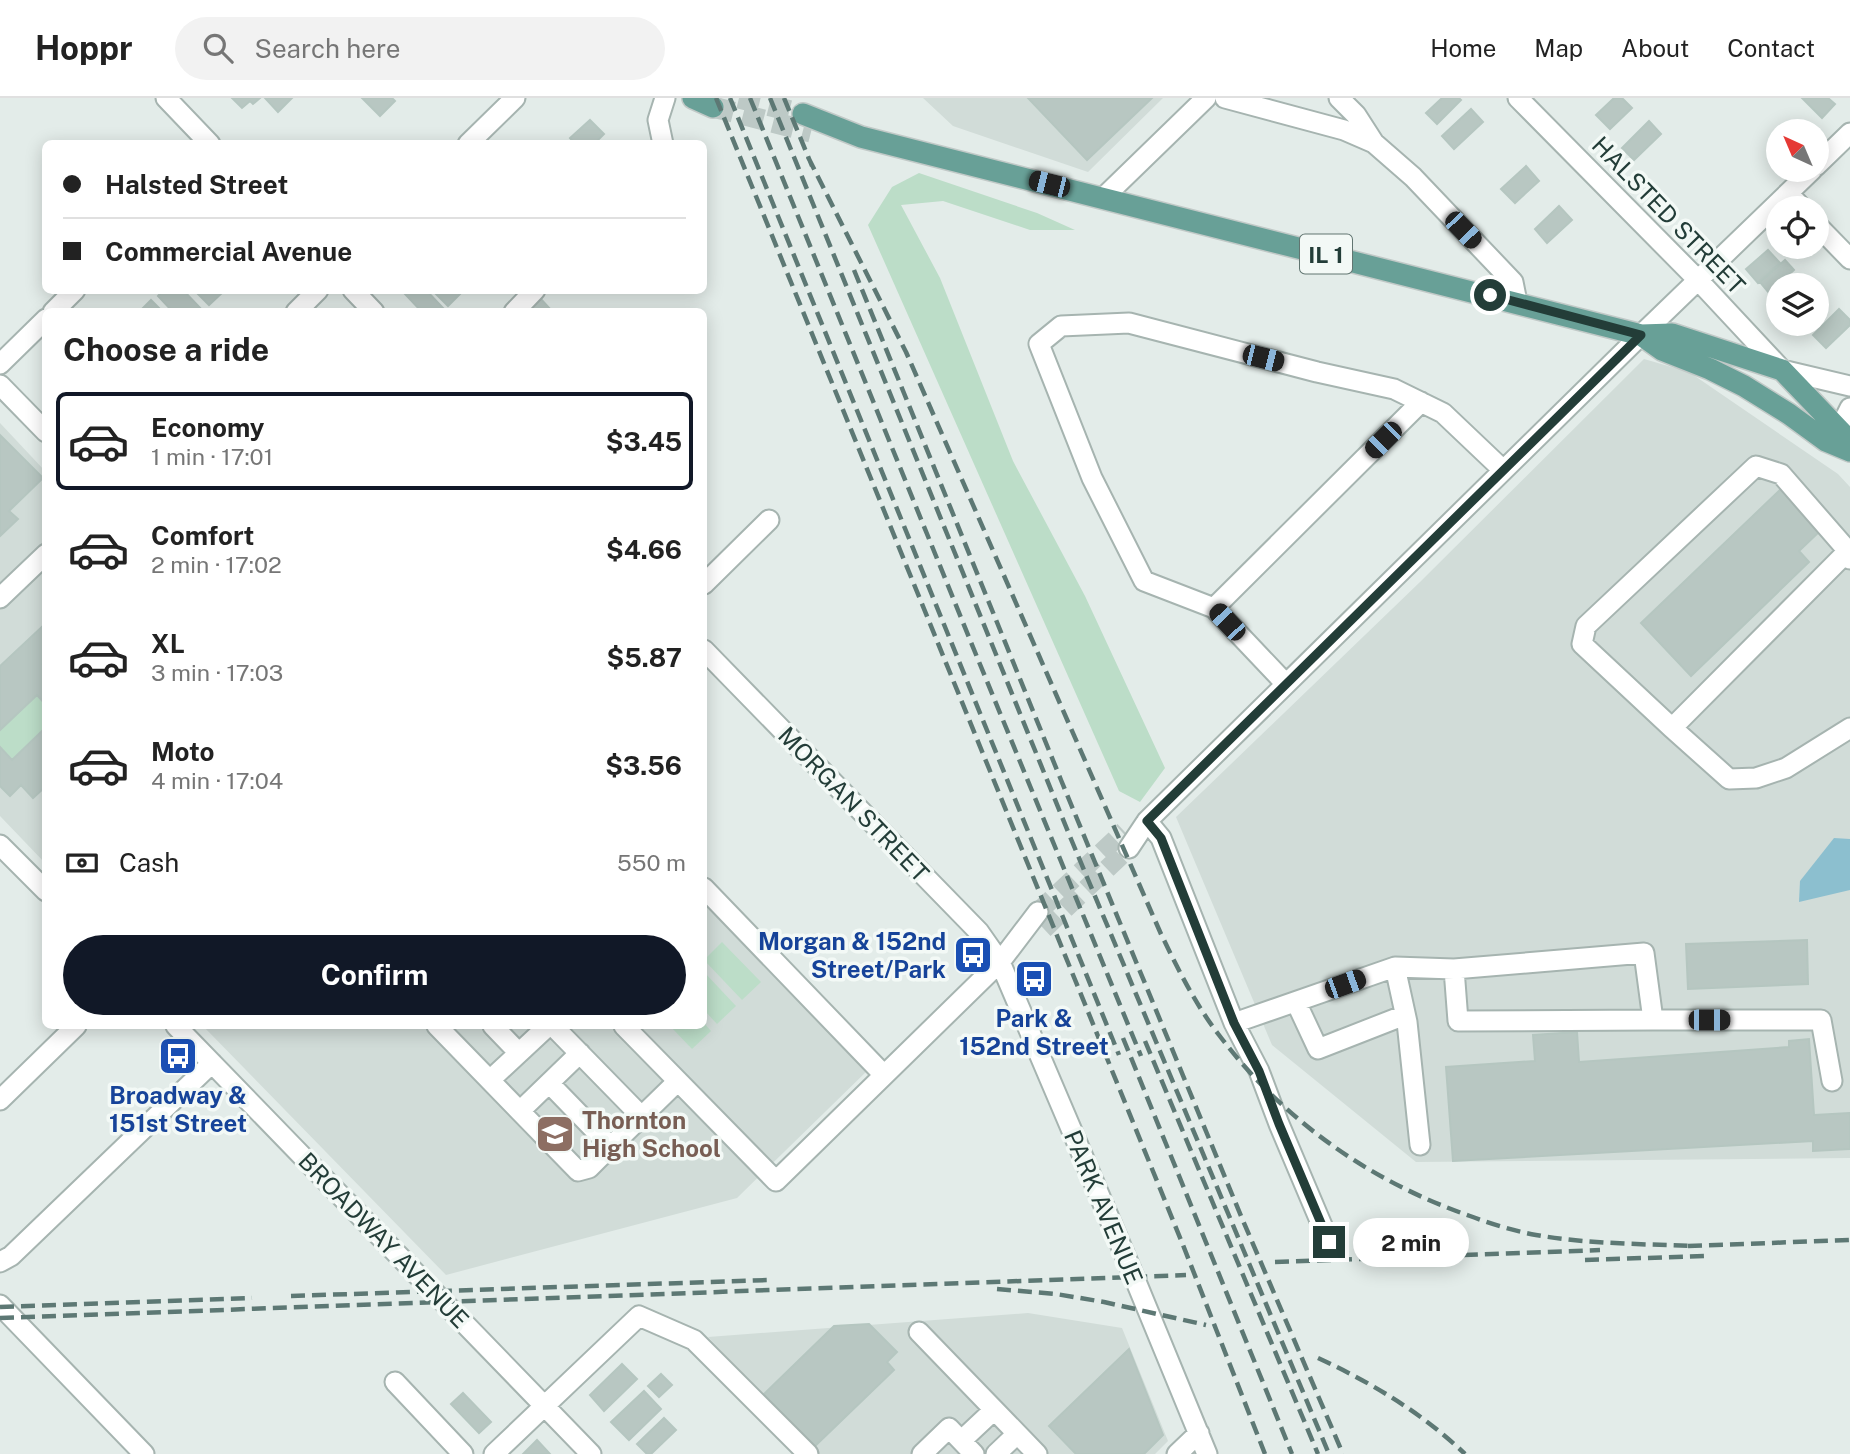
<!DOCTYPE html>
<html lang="en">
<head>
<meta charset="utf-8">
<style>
	body { margin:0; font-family:"Public Sans",sans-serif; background:#f2f2f2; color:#222; height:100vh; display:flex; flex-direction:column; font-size:26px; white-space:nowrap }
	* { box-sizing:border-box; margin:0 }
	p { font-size:23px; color:#767676 }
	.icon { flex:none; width:38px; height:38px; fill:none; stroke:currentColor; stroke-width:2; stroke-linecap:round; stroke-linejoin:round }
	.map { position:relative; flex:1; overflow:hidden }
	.drawer { position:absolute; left:42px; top:210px; width:665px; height:721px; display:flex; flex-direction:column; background:#fff; border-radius:10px; box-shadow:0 4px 18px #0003 }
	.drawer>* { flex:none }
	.top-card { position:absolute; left:42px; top:42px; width:665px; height:154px; border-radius:10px; box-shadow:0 4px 18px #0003; display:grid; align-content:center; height:154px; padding:0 21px; background:#fff }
	.needle { width:46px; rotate:316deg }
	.controls { position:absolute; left:1766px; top:21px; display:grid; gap:14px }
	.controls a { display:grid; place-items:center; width:63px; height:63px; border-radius:50%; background:#fff; box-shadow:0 4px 18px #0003; font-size:35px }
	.end { position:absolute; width:32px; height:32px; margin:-16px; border:9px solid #233d38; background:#fff; box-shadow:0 0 0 4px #fff }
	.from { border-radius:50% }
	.bubble { position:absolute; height:49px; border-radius:24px; background:#fff; box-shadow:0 4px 18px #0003; font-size:23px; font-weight:700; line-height:49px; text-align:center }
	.car { position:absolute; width:21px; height:42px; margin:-21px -10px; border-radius:9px; box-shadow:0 0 5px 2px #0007; background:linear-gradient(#222 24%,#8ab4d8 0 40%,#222 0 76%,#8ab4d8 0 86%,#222 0) }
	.top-card b { display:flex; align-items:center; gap:24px; height:66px; font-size:26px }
	.top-card b+b { border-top:2px solid #e0e0e0 }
	.top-card i { width:18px; height:18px; background:#222 }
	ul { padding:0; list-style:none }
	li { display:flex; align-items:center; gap:21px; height:98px; margin:0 14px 10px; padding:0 7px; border:4px solid transparent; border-radius:10px }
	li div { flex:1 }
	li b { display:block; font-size:26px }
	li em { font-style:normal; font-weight:700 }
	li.selected { border-color:#111827 }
	li>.icon { width:63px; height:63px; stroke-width:1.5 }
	h2 { padding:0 21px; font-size:32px; line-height:84px }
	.pay { display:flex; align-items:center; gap:18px; height:77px; padding:0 21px; font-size:26px }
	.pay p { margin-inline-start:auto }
	.primary-button { display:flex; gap:14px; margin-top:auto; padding:14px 21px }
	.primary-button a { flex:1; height:80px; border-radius:42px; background:#111827; color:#fff; font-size:28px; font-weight:700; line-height:80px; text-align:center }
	header { display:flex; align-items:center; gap:42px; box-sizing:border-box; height:98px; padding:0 35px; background:#fff; border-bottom:2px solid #e0e0e0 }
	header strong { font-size:33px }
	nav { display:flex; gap:38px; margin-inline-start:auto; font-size:24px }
	.search { width:490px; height:63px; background:#f2f2f2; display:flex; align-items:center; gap:18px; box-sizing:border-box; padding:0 24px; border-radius:38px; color:#767676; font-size:26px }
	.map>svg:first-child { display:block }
	.built { fill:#d1dcd8 }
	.green { fill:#bcddc8 }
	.water { fill:#8cbfcf }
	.building { fill:#b8c7c2; stroke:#b5c6c0; stroke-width:2 }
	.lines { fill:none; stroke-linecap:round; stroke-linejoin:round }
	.minor-tunnel { stroke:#bdc9c6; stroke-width:19; stroke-dasharray:19 10; stroke-linecap:butt }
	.major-tunnel { stroke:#bdc9c6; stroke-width:21; stroke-dasharray:21 10; stroke-linecap:butt }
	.minor-casing { stroke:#a6b4b0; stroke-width:23 }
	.major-casing { stroke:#c1c9c7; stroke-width:24 }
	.minor { stroke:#fff; stroke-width:19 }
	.major { stroke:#68a097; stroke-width:21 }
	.rail { stroke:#5d7874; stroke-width:4.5; stroke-dasharray:14 7; stroke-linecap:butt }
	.route { stroke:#233d38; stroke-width:9 }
	.labels { text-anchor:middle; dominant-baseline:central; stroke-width:7; stroke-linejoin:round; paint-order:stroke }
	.shield { fill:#f3f9f6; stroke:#617571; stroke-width:2 }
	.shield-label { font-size:23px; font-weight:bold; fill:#233d38 }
	.street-label { font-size:24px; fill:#233d38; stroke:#f3f9f6 }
	.transit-label { font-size:24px; font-weight:bold; fill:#164399; stroke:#f3f9f6 }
	.education-label { font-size:24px; font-weight:bold; fill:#785e54; stroke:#f3f9f6; text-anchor:start }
</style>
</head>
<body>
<header>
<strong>Hoppr</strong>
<div class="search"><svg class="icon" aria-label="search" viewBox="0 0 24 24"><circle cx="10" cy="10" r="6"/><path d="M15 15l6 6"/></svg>Search here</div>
<nav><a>Home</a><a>Map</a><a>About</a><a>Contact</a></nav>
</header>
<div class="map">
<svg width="1850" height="1356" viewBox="0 0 1850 1356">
	<rect width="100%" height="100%" fill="#e3ece9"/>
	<path class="built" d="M923,0H1163L1088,74L953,28Z
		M1644,261L1689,274L1838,376L1850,389V1060L1416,1064L1272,947L1176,719L1420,484Z
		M0,325L45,373V765L0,718Z
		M704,802L868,972L737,1100L446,1177L203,928H704Z
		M1028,1215L1122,1230L1168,1343L1155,1356H819L708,1239Z"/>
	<path class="green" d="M919,75L1037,115L1075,132H1030L943,103L901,107L940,180L1013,363L1085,498L1165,670L1140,704L1119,693L868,127L892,89Z
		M37,597L45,607V629L12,662L0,649V632Z
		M722,844L761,884L742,902L704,862Z
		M704,874L736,908L717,926L704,912Z
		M704,925L711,933L692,951L670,928H704Z"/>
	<path class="water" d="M1834,740L1850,741V792L1799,804L1800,783Z"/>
	<path class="building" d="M232,0H260L253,6L250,3L242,10Z
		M265,0H292L278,14Z
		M362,0H392L395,3L380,18Z
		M1028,0H1152L1087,62Z
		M1442,0H1459L1461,2L1437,26L1426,15Z
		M1614,0H1622L1632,10L1610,31L1596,17Z
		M1802,0H1828L1835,6L1822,20Z
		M1471,11L1483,24L1454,51L1442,38Z
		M590,22L604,36L596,44L597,46H575L570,40Z
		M1649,23L1661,36L1634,62L1622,50Z
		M1526,68L1539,83L1515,105L1501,91Z
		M1559,108L1572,122L1547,145L1535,131Z
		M1768,152L1780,165L1758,185L1746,171Z
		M1785,162L1794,172L1769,195L1760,184Z
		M163,192H183L204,214H173L158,198Z
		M194,192H223L224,193L209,207Z
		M409,192H426L443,210L439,214H422L405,196Z
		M432,192H458L461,195L448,208Z
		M539,199L552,213L525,214Z
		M151,202L163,214H139Z
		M1839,211L1850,222V227L1826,250L1813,237Z
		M0,337L43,380L9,413L18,421L0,438Z
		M1781,391L1820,433L1799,453L1809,464L1691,578L1641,525Z
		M46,525V564L43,566L46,568V607L37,597L0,632V568Z
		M46,629V688L33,700L21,687L10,698L0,688V649L12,662Z
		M1807,842L1808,886L1688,891L1686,846Z
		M1577,934L1579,964L1789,949V943L1809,941L1814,1017L1850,1015V1051L1813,1053V1043L1453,1063L1446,969L1535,963L1533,937Z
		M869,1226L897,1254L887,1264L894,1272L814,1349L764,1296L834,1228Z
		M1129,1251L1163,1337L1144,1356H1076L1049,1328Z
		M622,1266L637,1281L604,1313L590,1297Z
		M661,1276L672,1287L659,1299L648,1288Z
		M644,1293L661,1311L629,1342L611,1324Z
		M463,1295L491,1324L479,1335L451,1306Z
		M664,1320L676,1332L651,1356H647L637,1346Z
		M537,1342L550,1356H523Z"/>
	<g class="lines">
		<path class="minor-tunnel" d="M1038,814L1124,733
			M1044,831L1129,750"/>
		<path class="major-tunnel" d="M739,0L803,16
			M713,9L811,34"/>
		<defs>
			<path id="minor" d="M166,0L210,46
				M1225,0L1344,32L1374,45L1413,79L1513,184L1517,204
				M1339,0L1356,17L1374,45
				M1518,0L1698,182L1782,272L1850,288
				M468,46L515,0
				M663,46L658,22L665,0
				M1816,68L1850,35
				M1788,95L1802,110
				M1103,100L1206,0
				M1816,126L1850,161
				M353,192L374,214
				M53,214L75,192
				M296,214L318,192
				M514,214L535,192
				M0,266L46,221
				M0,287L46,334
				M1847,340L1844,322L1850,310
				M1850,461L1848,453L1781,376L1756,368L1586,528L1582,546L1672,630L1729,681L1756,680L1786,670L1850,630
				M704,486L769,422
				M0,500L46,456
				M1214,510L1421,304
				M704,552L979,834L1000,864L1130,1169L1207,1356
				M1286,586L1214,510L1144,483L1092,380L1039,246L1061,228L1129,225L1317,274L1394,291L1443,315L1503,372
				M1672,630L1848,453
				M1147,723L1161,740L1234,925L1259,973L1279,1026L1329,1144
				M0,747L46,793
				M1129,750L1147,723L1641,237L1812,72
				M704,790L884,977
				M1395,869L1407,924L1420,1047
				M1296,904L1318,951L1405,917
				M1653,922H1821L1832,983
				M1234,925L1395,869L1454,871L1644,855L1653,922L1458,923L1454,871
				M176,928L591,1356
				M437,928L578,1073L589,1070L598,1061L678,983
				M493,928L519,955
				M553,928L642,1019
				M624,928L776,1083L1000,864L1038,814
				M490,982L548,928
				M549,985L611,1049
				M0,1002L76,928
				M520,1013L580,955
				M0,1164L11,1158L212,965
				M0,1207L144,1356
				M919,1234L1037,1356
				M395,1284L463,1356
				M962,1342L994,1312
				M494,1356L639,1218L694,1242L808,1356
				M922,1356L949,1330L974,1356
				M996,1356L1017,1336
				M1177,1356L1199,1335"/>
			<path id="major" d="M693,0L713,9
				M803,16L861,39L1641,237L1672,236L1782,272L1847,340L1849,352
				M1641,237L1662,252L1710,271L1744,288L1789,316L1826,343L1850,353"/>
		</defs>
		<use href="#minor" class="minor-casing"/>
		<use href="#major" class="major-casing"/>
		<use href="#minor" class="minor"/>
		<use href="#major" class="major"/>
		<path class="rail" d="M716,0L1183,1147L1265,1356
			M730,0L1119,957
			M750,0L977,559L1141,958
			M770,0L1071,741L1329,1356
			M784,0L812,68
			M808,59L906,254L1161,836C1178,871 1195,906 1219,937C1283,1022 1369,1083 1470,1118C1491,1126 1514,1133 1536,1137C1588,1146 1643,1146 1695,1148
			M854,172L1061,682L1241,1118L1343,1356
			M1123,940L1292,1356
			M1145,943L1318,1356
			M1688,1148L1850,1142
			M1585,1162L1704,1158
			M1275,1164L1600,1152
			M997,1191L1056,1196L1104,1204L1206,1227
			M291,1198L770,1182
			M0,1209L252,1200
			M0,1220L1186,1177
			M1318,1260C1372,1285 1422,1315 1465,1356"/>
	</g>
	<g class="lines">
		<path class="route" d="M1329,1144L1279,1026L1259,973L1234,925L1161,740L1147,723L1641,237L1490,197"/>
	</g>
	<defs>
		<symbol id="bus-square" viewBox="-11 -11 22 22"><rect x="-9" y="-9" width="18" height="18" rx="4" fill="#1a4fb4" stroke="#f3f9f6"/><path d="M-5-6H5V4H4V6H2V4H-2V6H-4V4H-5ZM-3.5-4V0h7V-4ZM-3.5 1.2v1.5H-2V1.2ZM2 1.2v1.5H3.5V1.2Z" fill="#fff"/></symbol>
		<symbol id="school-square" viewBox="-11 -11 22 22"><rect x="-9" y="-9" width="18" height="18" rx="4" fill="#8d6e63" stroke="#f3f9f6"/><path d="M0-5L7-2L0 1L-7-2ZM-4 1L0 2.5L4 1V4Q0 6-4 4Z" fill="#fff"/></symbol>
	</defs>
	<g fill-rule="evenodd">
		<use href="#bus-square" x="951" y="835" width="44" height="44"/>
		<use href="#bus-square" x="1012" y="859" width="44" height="44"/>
		<use href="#bus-square" x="156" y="936" width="44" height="44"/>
		<use href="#school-square" x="533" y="1014" width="44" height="44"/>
	</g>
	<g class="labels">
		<rect class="shield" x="1300" y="136.5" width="52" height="39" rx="5"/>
		<g class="shield-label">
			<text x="1326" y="156">IL 1</text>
		</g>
		<g class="street-label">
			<text transform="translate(1669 117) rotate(46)">HALSTED STREET</text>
			<text transform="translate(854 706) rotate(46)">MORGAN STREET</text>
			<text transform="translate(1104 1109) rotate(67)">PARK AVENUE</text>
			<text transform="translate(384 1142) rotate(46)">BROADWAY AVENUE</text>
		</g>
		<g class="transit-label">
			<text x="946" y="843" text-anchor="end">Morgan &amp; 152nd<tspan x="946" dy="28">Street/Park</tspan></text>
			<text x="1034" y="920">Park &amp;<tspan x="1034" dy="28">152nd Street</tspan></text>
			<text x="178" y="997">Broadway &amp;<tspan x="178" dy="28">151st Street</tspan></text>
		</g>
		<g class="education-label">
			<text x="582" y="1022">Thornton<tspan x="582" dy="28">High School</tspan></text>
		</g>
	</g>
</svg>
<div class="controls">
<a><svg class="needle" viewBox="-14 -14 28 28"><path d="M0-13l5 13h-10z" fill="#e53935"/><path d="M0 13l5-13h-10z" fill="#767676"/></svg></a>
<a><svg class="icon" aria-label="locate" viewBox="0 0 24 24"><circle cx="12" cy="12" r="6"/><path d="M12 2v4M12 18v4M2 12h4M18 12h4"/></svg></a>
<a><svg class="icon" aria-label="layers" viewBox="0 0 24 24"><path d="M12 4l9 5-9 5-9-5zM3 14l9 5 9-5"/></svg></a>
</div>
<i class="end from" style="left:1490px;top:197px"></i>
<i class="end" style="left:1329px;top:1144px"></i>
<div class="bubble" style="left:1353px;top:1120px;width:116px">2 min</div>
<i class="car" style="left:1049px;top:86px;rotate:284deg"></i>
<i class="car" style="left:1463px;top:132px;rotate:136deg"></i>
<i class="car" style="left:1263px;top:260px;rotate:104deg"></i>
<i class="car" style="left:1383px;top:342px;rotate:225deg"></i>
<i class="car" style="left:1227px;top:524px;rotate:317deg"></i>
<i class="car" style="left:1345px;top:886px;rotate:70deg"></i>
<i class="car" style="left:1709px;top:922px;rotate:90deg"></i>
<div class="top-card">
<b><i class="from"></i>Halsted Street</b>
<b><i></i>Commercial Avenue</b>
</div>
<section class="drawer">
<h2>Choose a ride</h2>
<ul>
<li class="selected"><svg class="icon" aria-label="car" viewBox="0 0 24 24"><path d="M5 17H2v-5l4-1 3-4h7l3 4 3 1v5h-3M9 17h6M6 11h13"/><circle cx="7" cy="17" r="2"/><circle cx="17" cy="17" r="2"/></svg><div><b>Economy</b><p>1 min · 17:01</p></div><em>$3.45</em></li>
<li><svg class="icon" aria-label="car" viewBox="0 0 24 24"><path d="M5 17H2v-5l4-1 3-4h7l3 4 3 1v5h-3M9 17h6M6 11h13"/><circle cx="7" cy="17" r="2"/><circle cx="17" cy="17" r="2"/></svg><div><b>Comfort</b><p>2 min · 17:02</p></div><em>$4.66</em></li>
<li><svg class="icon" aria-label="car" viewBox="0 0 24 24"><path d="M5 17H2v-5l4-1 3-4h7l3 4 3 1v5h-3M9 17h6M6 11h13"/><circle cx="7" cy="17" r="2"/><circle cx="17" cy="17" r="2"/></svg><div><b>XL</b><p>3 min · 17:03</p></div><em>$5.87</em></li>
<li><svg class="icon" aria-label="car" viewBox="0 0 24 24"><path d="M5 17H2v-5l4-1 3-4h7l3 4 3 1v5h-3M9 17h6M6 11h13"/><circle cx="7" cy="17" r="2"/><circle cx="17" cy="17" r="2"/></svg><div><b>Moto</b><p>4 min · 17:04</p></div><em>$3.56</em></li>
</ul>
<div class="pay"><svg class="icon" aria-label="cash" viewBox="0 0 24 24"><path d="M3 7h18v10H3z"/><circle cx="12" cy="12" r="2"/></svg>Cash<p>550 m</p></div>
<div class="primary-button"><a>Confirm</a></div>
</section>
</div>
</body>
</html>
